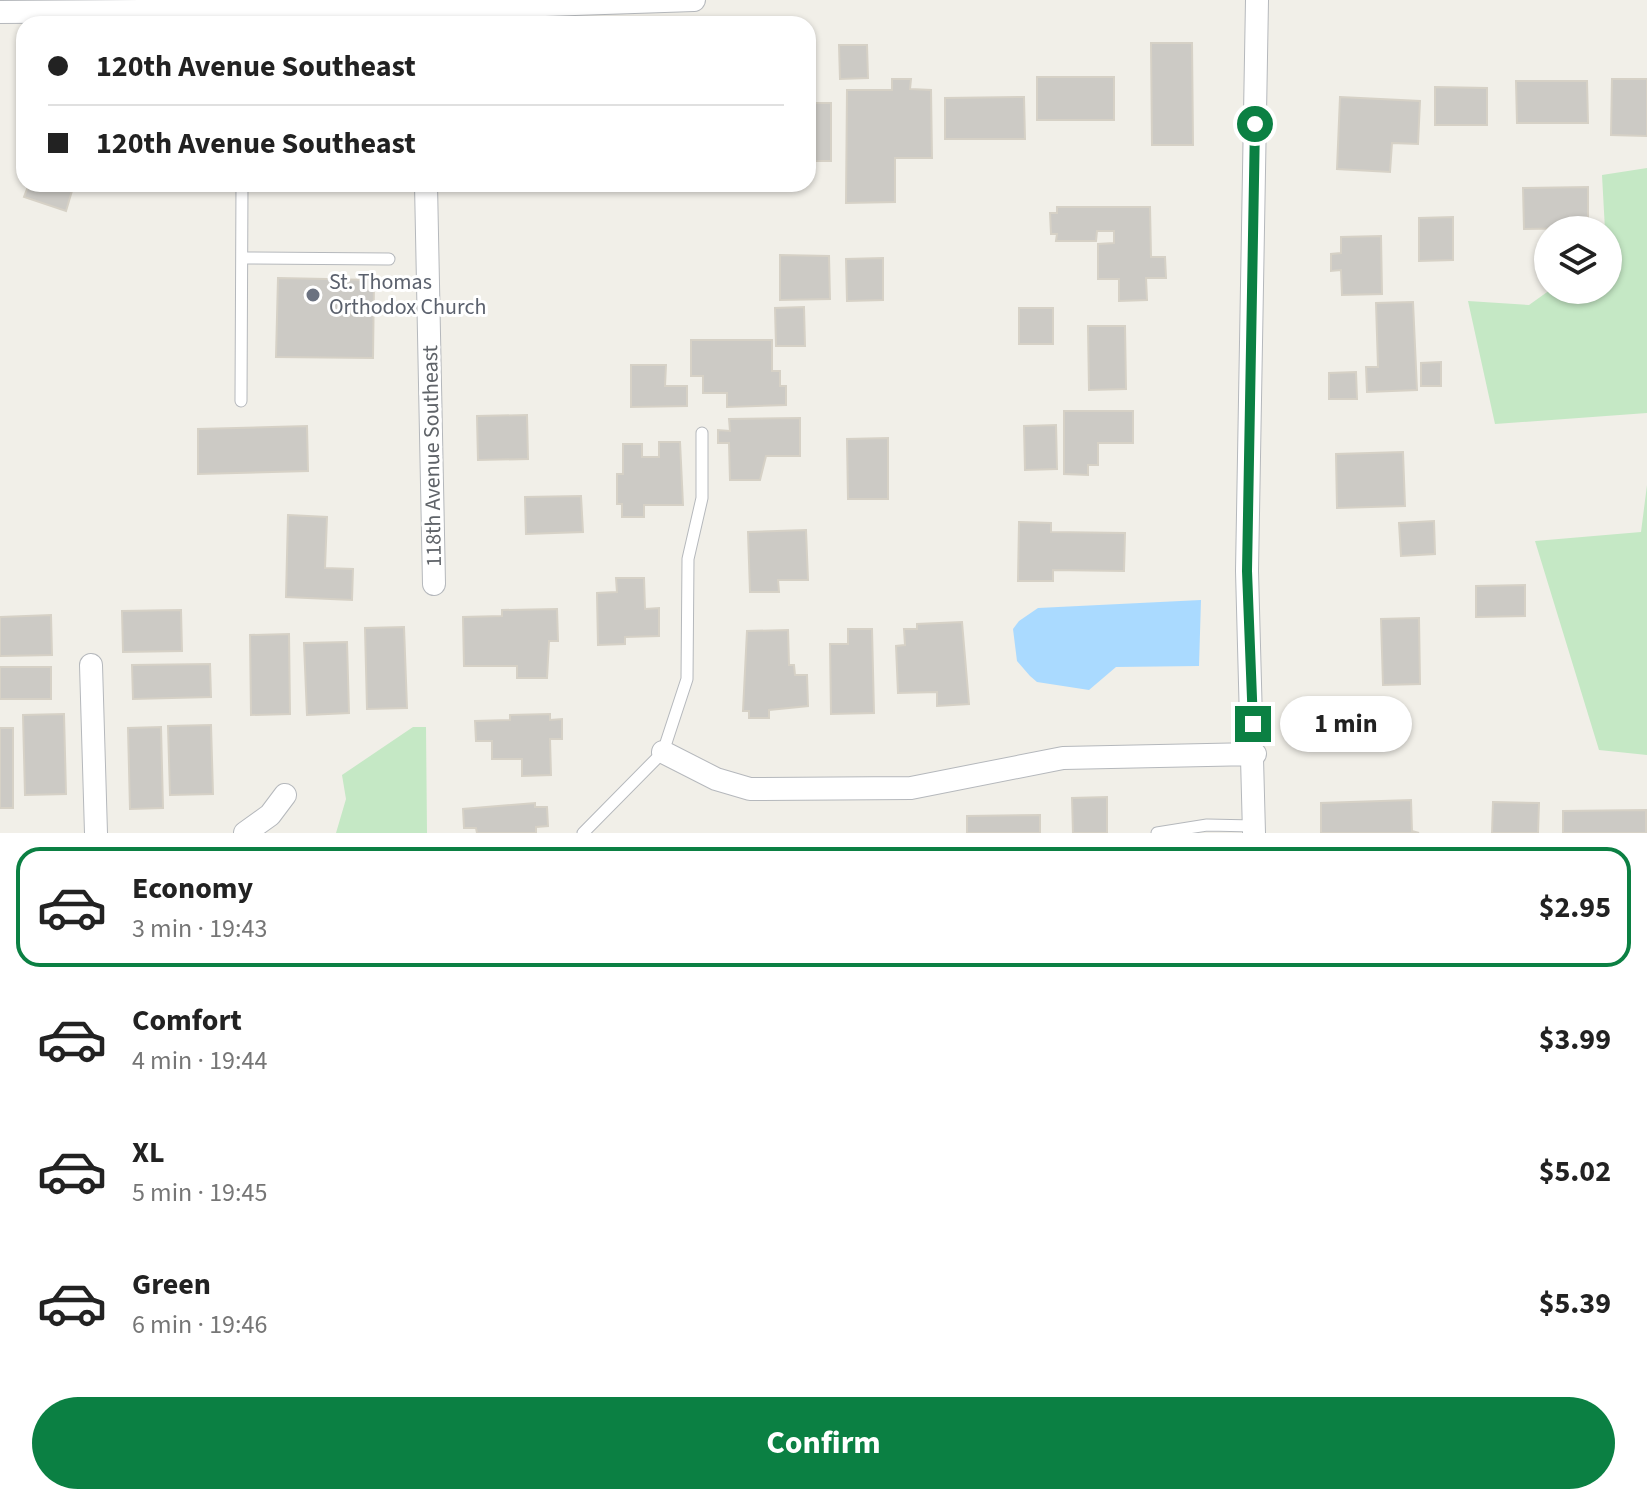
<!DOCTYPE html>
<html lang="en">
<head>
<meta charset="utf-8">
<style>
	body { margin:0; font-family:"Source Sans 3",sans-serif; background:#f2f2f2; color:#222; height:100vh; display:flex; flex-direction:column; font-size:30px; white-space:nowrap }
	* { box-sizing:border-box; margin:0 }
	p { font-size:26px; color:#767676 }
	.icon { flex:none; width:44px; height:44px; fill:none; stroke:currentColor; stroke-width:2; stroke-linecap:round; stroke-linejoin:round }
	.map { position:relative; height:833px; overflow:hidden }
	.sheet { display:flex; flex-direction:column; background:#fff; flex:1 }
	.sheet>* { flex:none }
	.guide { position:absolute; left:16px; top:16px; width:800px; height:176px; border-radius:24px; box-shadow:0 2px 6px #0004; display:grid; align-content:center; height:176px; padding:0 32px; background:#fff }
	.fabs { position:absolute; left:1534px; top:216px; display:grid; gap:16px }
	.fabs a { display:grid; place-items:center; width:88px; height:88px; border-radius:50%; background:#fff; box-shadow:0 2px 6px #0004; font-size:40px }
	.end { position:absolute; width:36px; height:36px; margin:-18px; border:10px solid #0b8043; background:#fff; box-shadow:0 0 0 4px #fff }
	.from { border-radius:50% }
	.bubble { position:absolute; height:56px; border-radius:28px; background:#fff; box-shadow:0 2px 6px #0004; font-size:26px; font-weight:700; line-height:56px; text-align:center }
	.guide b { display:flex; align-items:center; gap:28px; height:76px; font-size:30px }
	.guide b+b { border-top:2px solid #e0e0e0 }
	.guide i { width:20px; height:20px; background:#222 }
	ul { padding:14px 0 0; list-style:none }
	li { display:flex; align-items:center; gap:24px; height:120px; margin:0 16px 12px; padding:0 16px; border:4px solid transparent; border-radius:24px }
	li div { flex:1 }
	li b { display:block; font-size:30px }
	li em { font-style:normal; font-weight:700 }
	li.active { border-color:#0b8043 }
	li>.icon { width:72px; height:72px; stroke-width:1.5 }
	.cta { display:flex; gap:16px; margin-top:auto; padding:16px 32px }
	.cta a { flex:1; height:92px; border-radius:48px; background:#0b8043; color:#fff; font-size:32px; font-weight:700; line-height:92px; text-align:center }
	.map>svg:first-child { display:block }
	.green { fill:#c5e8c5 }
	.water { fill:#aadaff }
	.building { fill:#cccac5; stroke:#d6d1c6; stroke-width:2 }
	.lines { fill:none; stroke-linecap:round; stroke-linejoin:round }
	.lane-casing { stroke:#b5b8bc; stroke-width:13 }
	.street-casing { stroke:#b5b8bc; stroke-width:24 }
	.lane { stroke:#fff; stroke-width:11 }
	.street { stroke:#fff; stroke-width:22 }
	.route { stroke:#0b8043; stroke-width:10 }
	.worship-dot { fill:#6b7280; stroke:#fff; stroke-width:3 }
	.labels { text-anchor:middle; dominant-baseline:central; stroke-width:6; stroke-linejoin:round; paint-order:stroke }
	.worship-label { font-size:22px; fill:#5b616d; stroke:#fff; text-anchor:start }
	.street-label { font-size:22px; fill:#5f6368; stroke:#fff }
</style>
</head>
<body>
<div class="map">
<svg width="1647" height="833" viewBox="0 0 1647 833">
	<rect width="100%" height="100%" fill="#f1efe8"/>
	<path class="green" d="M1647,168V413L1495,424L1468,301L1529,305L1550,290H1608V230H1605L1602,175Z
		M1647,485V755L1599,750L1535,541L1641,532Z
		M413,727H426L427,833H336L346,799L342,775Z"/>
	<path class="water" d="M1201,600L1199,666L1116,667L1089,690L1037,682L1030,676L1017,661L1013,629L1019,621L1038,608Z"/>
	<path class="building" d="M1151,43H1192L1193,145H1152Z
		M839,45H867L868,78L840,79Z
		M1037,77H1114V120H1037Z
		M892,79H911L910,89L931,90L932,158H895V202L846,203L847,90H892Z
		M1612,79H1647V136L1611,135Z
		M1516,81H1587L1588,123H1517Z
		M1435,87L1487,88V125H1435Z
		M1024,97L1025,139H945V98Z
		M1340,97L1420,101L1418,144L1392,143L1390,172L1337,169Z
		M808,103H831V161H808Z
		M29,184H74L66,211L24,197Z
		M305,184H348V187L305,188Z
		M1588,187V228L1524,229L1523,188Z
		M1057,207H1150L1151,257H1165L1166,278H1146L1147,300L1119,301V279H1098V244L1114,243V231H1097L1096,241H1056L1057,234H1051L1050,213H1057Z
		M1453,217V260L1419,261V218Z
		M1381,236L1382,294L1342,295L1341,270L1331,271V254L1341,253V237Z
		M780,255L829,256L830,299L780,300Z
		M883,258V300L847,301L846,259Z
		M278,278L374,280L373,358L276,357Z
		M1413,302L1417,390L1367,392L1366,367H1378L1376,303Z
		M804,307L805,346H776L775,308Z
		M1019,308H1053V344H1019Z
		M1088,326H1125L1126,389L1089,390Z
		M691,340H772V371H780V386H786V405L727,407V393H703V376H691Z
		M1441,362V386H1421V363Z
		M631,365H666L665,386H687V406L631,407Z
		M1356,372L1357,399H1329V373Z
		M1064,411H1133V443H1098V465H1088V475L1064,474Z
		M527,415L528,459L478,460L477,416Z
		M800,418V456H766L760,480H730L729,443H718V430L730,431L729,419Z
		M1056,425L1057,469L1025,470L1024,426Z
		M307,426L308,471L198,474V429Z
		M888,438V499H848L847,439Z
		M659,442H680L683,505H644V517H622V504H617V474H623V444H642V457H659Z
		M1403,452L1405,506L1337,508L1336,454Z
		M581,496L583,532L526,534L525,497Z
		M288,515L327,517L325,568L353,569L352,600L286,597Z
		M1434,521L1435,554L1401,556L1399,523Z
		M1019,522L1051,523V532L1125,533L1124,571L1053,570V581H1018Z
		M806,530L808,580H778L779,592H750L748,532Z
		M616,578H644L645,609L659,608V636L625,637V644L598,645L597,593L617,592Z
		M1525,585V616L1476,617V586Z
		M557,609L558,641H549L547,678H517V666H464L463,617L502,616V610Z
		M181,610L182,651L123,652L122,611Z
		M51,615L52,655L0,656V617Z
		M1419,618L1420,684L1383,685L1381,619Z
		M962,622L969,704L937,706V692L898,693L896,646L905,645L904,629H917V624Z
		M404,627L407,708L367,709L365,628Z
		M848,629H872L874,713L831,714L830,644H848Z
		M788,630L789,665H794L795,675H807L808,706L769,710V718H749V711H743L747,631Z
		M289,634L290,714L251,715L250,635Z
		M347,642L349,713L307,715L304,643Z
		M210,664L211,697L133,699L132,665Z
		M0,667H51V699H0Z
		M64,714L66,794L25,795L23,715Z
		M550,714V720L562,719V739H550L551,775L522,776V759H492V741H476L475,721L510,720V715Z
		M211,725L213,794L170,795L168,726Z
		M161,727L163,808L130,809L128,728Z
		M0,728H13V808H0Z
		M1107,797V833H1073L1072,798Z
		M1411,800L1412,831L1419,833H1321V803Z
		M1493,802L1539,803L1538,833H1492Z
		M535,803V807H547L548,826L536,827V833H477L476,828H464L463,809Z
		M1646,810V833H1563V811Z
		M1040,815V833H967V816Z"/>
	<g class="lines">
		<defs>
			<path id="lane" d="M242,258L389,259
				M241,401L242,184
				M583,833L663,752L687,679L688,559L702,498V433
				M1157,833L1207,825L1254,826"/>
			<path id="street" d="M0,12L422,9L694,0
				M426,184L434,584
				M91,665L96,833
				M663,752L716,779L750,789L911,788L1063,758L1255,754
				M245,833L270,815L285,795
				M1254,833L1247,571L1257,0"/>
		</defs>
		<use href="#lane" class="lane-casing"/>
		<use href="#street" class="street-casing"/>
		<use href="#lane" class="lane"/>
		<use href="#street" class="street"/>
	</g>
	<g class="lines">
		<path class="route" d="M1253,724L1247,571L1255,124"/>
	</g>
	<circle class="worship-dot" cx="313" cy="295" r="8"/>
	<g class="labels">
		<g class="worship-label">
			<text x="329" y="282">St. Thomas<tspan x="329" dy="25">Orthodox Church</tspan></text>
		</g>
		<g class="street-label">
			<text transform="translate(432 456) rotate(-91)">118th Avenue Southeast</text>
		</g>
	</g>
</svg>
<div class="fabs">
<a><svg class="icon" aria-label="layers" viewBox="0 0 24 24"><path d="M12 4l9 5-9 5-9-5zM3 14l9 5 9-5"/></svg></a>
</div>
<i class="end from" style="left:1255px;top:124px"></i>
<i class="end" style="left:1253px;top:724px"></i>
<div class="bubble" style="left:1280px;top:696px;width:132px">1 min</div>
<div class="guide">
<b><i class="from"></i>120th Avenue Southeast</b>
<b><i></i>120th Avenue Southeast</b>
</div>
</div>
<section class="sheet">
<ul>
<li class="active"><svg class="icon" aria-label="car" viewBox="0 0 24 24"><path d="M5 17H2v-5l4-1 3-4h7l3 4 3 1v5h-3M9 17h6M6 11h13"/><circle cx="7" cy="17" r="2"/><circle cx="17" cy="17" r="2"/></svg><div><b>Economy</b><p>3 min · 19:43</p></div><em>$2.95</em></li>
<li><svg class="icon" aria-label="car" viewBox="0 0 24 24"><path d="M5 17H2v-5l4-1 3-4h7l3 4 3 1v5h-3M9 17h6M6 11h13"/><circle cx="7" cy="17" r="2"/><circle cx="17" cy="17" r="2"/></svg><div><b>Comfort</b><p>4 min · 19:44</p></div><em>$3.99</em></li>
<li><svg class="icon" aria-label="car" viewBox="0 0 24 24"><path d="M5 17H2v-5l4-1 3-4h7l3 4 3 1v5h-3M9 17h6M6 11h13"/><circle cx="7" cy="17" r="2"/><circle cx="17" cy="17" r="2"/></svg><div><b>XL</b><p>5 min · 19:45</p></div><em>$5.02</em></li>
<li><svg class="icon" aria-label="car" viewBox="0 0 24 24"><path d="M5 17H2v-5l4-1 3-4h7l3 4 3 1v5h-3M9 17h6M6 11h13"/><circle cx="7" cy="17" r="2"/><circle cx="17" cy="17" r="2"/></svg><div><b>Green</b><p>6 min · 19:46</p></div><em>$5.39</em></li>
</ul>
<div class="cta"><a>Confirm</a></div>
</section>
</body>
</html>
